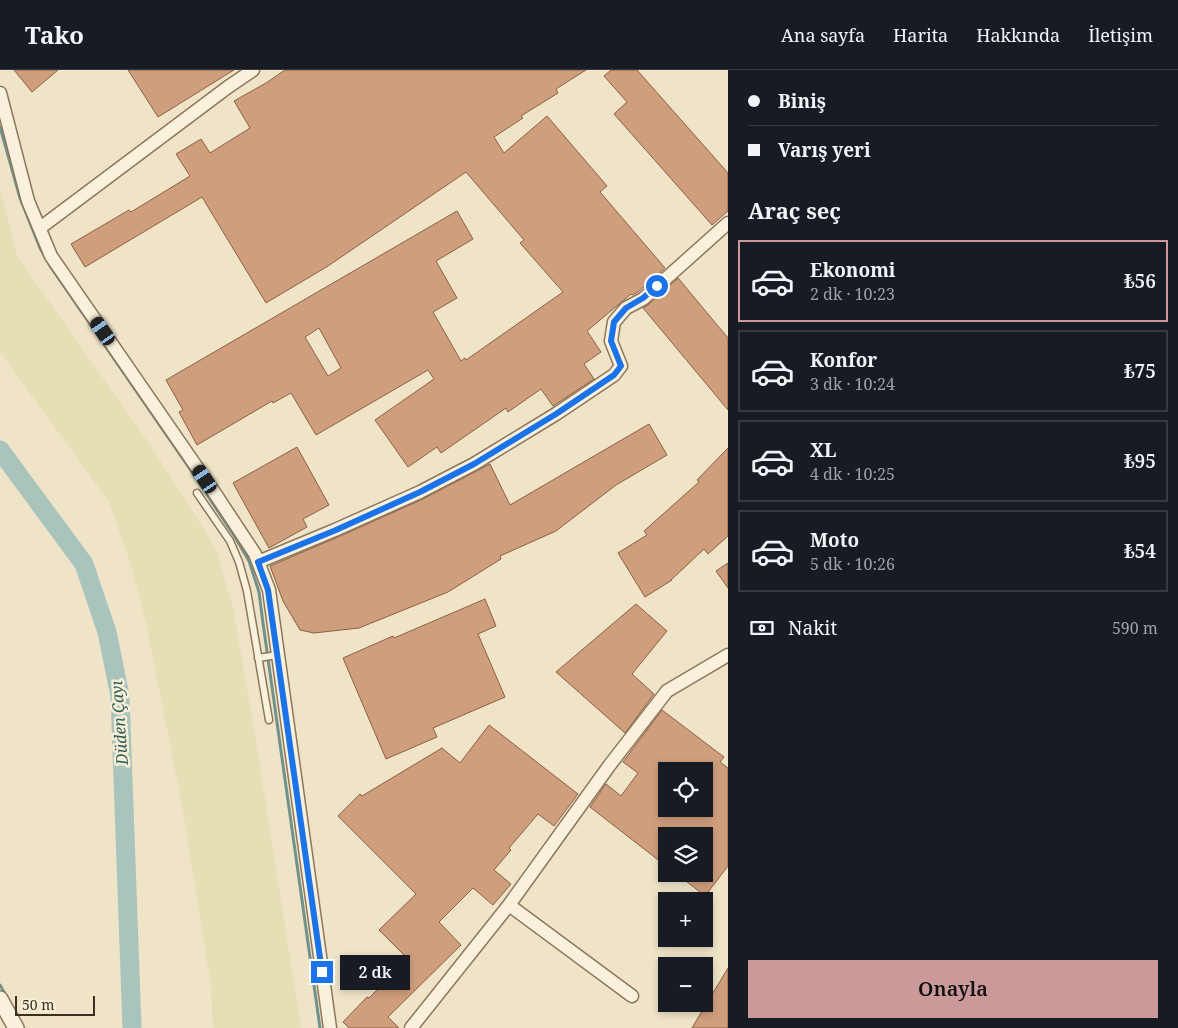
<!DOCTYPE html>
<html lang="tr">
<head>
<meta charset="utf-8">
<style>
	body { margin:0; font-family:"Noto Serif",serif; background:#20242c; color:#f1f3f6; height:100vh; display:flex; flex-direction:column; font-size:19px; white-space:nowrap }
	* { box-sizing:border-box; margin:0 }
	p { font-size:16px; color:#9ea1a6 }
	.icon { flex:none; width:28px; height:28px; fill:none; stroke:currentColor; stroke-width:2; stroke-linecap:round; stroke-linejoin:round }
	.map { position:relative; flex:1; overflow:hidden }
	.drawer { display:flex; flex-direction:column; background:#171b24; width:450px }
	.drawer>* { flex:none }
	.hud { display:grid; align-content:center; height:110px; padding:0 20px; background:#171b24 }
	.tools { position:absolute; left:658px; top:692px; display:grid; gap:10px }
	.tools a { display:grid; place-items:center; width:55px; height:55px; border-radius:0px; background:#171b24; box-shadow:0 2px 8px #0003; font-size:25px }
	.scale { position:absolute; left:15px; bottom:12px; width:80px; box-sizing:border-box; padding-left:5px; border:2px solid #3d2e20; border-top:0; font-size:14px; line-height:18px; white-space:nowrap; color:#3d2e20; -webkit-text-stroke:4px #f7eed8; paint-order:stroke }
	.end { position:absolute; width:22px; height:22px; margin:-11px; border:6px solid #1a73e8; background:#fff; box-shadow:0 0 0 2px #fff }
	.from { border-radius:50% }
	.bubble { position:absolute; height:35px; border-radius:0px; background:#171b24; box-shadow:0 2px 8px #0003; font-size:16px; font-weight:600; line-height:35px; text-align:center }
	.car { position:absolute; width:15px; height:30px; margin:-15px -8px; border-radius:6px; box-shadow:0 0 4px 1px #0007; background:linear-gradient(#222 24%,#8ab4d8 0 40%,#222 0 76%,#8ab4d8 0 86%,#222 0) }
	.hud b { display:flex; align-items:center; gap:18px; height:48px; font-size:19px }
	.hud b+b { border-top:1px solid #363941 }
	.hud i { width:12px; height:12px; background:#f1f3f6 }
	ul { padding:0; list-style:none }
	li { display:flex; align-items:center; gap:15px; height:82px; margin:0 10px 8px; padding:0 10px; border:2px solid #363941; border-radius:0px }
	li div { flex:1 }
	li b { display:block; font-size:19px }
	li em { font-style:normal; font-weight:600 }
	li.current { border-color:#cc999b }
	li>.icon { width:45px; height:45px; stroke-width:1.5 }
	h2 { padding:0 20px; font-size:22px; line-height:60px }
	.pay { display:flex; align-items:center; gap:12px; height:55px; padding:0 20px; font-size:19px }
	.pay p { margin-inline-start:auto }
	.primary-button { display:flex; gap:10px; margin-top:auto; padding:10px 20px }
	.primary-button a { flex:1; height:58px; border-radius:0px; background:#cc999b; color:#111; font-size:20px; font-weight:600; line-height:58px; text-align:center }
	header { display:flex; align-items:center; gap:30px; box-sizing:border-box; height:70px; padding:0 25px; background:#171b24; border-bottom:1px solid #363941 }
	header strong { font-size:24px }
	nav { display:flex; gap:28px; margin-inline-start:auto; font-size:18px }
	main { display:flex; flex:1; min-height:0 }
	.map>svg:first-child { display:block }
	.farmland { fill:#e6deb5 }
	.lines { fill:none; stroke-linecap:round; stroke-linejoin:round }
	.stream { stroke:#6f938a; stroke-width:3 }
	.river { stroke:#a9c4bc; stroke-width:19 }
	.building { fill:#cf9f7d; stroke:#8d5f41; fill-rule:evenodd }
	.service-casing { stroke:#8d765c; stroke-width:9 }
	.minor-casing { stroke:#8d765c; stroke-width:15 }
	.tertiary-casing { stroke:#8d765c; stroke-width:18 }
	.service { stroke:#faf1dc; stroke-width:6 }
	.minor { stroke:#faf1dc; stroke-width:12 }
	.tertiary { stroke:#faf1dc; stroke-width:15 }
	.route { stroke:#1a73e8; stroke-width:6 }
	.labels { text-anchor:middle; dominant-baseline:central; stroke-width:5; stroke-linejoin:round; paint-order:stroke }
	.water-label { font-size:16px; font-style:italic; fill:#2f5d5a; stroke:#f7eed8 }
</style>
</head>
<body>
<header>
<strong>Tako</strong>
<nav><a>Ana sayfa</a><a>Harita</a><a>Hakkında</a><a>İletişim</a></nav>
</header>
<main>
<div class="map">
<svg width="728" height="958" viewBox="0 0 728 958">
	<rect width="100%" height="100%" fill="#f0e4c8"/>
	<path class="farmland" d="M0,120L17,186L153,379L215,477L233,537L255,665L301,958H213L211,916L182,735L147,558L130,492L109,432L0,282Z"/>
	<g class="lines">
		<path class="stream" d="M0,57L20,128L40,178L50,196L194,405L235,467L249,491L259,522L263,553L320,958
			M0,915L5,924"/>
		<path class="river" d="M0,380L84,494L107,562L120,626L132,958"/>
	</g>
	<path class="building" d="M14,0H58L32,22Z
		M128,0H234L158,47Z
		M285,0H586L556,19L558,23L521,46L523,48L494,67L504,83L547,46L607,116L600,122L665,198L638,222L632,225L631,224L587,261L601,282L584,294L594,309L553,336L541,319L508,342L506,338L441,383L437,377L408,397L375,350L434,309L428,300L316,365L291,323L273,333L272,331L197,375L179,342L183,340L166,310L457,141L473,169L436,191L457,228L433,242L461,291L465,288L466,290L563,222L520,173L524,170L466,102L328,196L266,233L202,127L85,197L71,174L129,140L131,142L190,106L176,84L201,69L210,83L250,58L234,31L266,13ZM319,258L341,298L328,306L305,267Z
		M611,0H637L728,103V141L712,155L614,44L627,32L604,6Z
		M678,208L728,268V340L643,238L648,235Z
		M649,354L667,385L616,415L556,461L500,486L501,489L448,522L359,558L314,563L300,560L283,531L270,496L338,467L423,429L490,394L510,435Z
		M297,377L329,435L303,449L307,457L269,478L233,413Z
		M728,378V466L708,484L704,479L671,510H672L645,527L618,483L647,465L644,461L699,412L697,410Z
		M728,493V518L716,501Z
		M485,529L496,556L478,564L505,627L433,658L437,667L386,689L343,588L393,566L394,568Z
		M636,534L667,561L632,604L654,624L625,663L556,602Z
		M662,640L724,687L720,692L728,698V796L705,826L677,804H704V766H666V796L590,737L606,714L621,726L638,703L623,692ZM666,701H704V739H694L691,743L685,739H666Z
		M489,655L578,724L554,756L538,744L509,778L511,780L494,800L511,814L493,835L473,818L439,852L461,875L388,947L399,958H349L343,952L367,927L369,928L408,889L379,860L416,824L338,746L360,724L362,726L442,678L460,693Z
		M728,898V958H692L699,946Z"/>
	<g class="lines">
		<defs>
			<path id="service" d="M197,423L230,471L239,492L247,521L269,650
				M258,588L278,585"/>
			<path id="minor" d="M0,23L28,131L51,186L216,425L255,484L269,520L330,958
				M40,158L228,17L253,0
				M258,492L335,460L420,422L474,394L556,344L614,305L621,296L611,271L614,252L626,238L643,229L728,153
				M509,835L632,926
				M411,958L509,835L609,696L667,621L728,585"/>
			<path id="tertiary" d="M0,929L16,958"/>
		</defs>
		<use href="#service" class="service-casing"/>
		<use href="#minor" class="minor-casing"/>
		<use href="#tertiary" class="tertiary-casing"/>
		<use href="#service" class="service"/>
		<use href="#minor" class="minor"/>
		<use href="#tertiary" class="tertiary"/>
	</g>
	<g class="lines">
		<path class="route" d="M322,902L268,520L258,492L336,460L420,422L474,394L556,344L614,305L621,296L611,271L614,252L626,238L643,228L657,216"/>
	</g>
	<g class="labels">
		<g class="water-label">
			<text transform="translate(119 653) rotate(-94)">Düden Çayı</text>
		</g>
	</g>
</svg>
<div class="tools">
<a><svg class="icon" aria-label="locate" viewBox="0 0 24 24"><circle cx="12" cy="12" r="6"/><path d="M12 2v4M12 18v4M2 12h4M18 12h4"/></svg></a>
<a><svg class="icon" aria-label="layers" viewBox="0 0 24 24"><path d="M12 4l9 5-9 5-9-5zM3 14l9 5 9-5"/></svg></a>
<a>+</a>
<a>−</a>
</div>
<div class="scale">50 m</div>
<i class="end from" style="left:657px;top:216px"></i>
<i class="end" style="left:322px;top:902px"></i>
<div class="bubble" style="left:340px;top:885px;width:70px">2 dk</div>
<i class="car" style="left:103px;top:261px;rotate:325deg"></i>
<i class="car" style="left:205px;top:409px;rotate:326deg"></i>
</div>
<section class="drawer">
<div class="hud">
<b><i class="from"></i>Biniş</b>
<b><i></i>Varış yeri</b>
</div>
<h2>Araç seç</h2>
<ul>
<li class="current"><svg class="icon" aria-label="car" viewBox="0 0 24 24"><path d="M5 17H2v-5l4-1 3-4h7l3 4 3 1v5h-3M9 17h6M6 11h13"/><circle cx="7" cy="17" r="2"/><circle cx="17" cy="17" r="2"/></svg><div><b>Ekonomi</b><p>2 dk · 10:23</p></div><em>₺56</em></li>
<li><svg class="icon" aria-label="car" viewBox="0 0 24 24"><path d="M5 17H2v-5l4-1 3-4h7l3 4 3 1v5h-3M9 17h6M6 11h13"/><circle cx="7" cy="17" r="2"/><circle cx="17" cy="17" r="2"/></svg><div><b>Konfor</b><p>3 dk · 10:24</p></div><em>₺75</em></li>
<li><svg class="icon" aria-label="car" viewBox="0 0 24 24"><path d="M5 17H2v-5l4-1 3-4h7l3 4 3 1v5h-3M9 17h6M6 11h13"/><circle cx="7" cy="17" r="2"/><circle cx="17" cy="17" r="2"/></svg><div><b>XL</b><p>4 dk · 10:25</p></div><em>₺95</em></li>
<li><svg class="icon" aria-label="car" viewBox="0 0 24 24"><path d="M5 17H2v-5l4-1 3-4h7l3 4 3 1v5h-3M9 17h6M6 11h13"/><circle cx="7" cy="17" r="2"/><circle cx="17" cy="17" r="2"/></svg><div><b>Moto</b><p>5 dk · 10:26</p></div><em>₺54</em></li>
</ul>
<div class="pay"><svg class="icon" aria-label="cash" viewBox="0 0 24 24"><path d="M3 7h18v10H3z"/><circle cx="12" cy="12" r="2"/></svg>Nakit<p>590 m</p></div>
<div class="primary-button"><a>Onayla</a></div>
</section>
</main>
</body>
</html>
